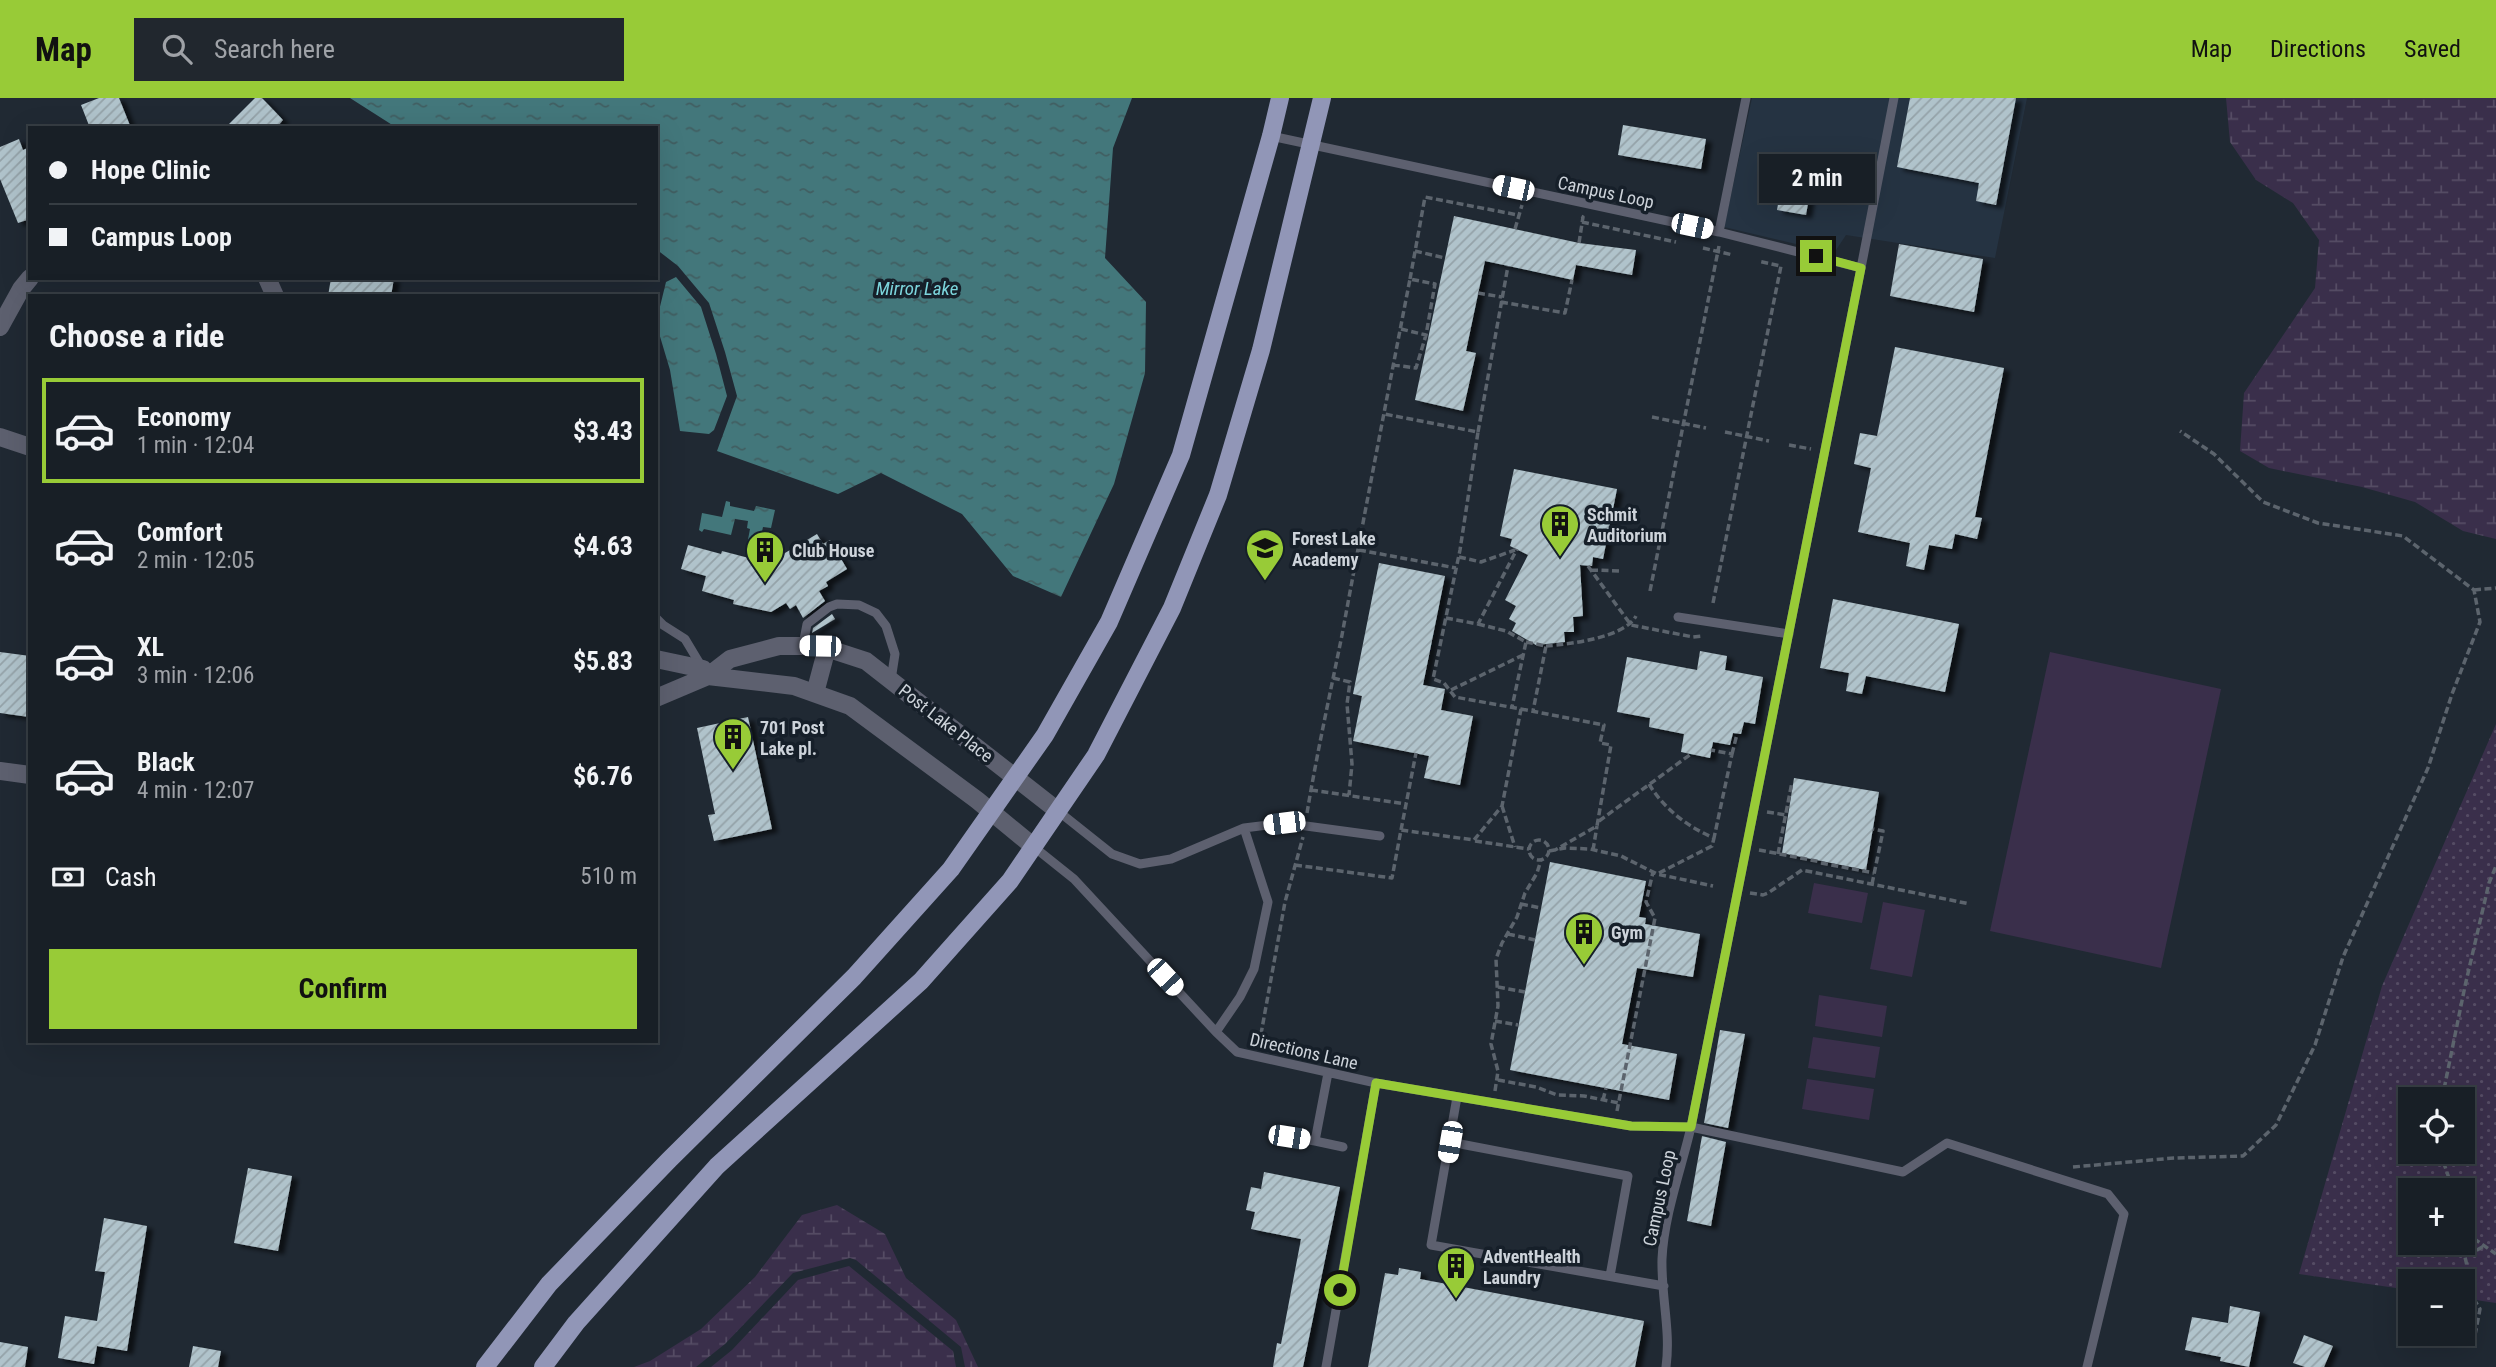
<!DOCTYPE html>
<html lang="en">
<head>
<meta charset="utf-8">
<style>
	body { margin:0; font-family:"Roboto Condensed",sans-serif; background:#21272e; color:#f1f3f6; height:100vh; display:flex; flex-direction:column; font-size:26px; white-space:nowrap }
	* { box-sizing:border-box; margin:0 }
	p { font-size:23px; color:#9fa2a7 }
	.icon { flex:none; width:38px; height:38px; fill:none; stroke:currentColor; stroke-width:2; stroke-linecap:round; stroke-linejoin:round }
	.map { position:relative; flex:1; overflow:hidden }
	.panel { position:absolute; left:28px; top:196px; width:630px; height:749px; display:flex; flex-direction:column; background:#181f26; border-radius:0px; box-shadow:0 7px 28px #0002,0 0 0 2px #363d43 }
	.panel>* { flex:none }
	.top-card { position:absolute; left:28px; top:28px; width:630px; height:154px; border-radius:0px; box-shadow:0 7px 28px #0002,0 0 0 2px #363d43; display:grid; align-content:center; height:154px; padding:0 21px; background:#181f26 }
	.tools { position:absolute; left:2398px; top:989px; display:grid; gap:14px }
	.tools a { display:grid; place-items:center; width:77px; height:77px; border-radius:0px; background:#181f26; box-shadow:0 7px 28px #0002,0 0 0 2px #363d43; font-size:35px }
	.end { position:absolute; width:32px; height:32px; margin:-16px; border:9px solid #98cb37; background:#111; box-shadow:0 0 0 4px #111 }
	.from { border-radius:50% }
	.bubble { position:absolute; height:49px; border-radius:0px; background:#181f26; box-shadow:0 7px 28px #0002,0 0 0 2px #363d43; font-size:23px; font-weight:700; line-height:49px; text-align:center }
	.car { position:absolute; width:21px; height:42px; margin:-21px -10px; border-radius:9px; box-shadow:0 0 5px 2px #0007; background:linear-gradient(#fff 24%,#345 0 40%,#fff 0 76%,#345 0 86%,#fff 0) }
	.top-card b { display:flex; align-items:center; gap:24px; height:66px; font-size:26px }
	.top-card b+b { border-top:2px solid #363d43 }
	.top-card i { width:18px; height:18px; background:#f1f3f6 }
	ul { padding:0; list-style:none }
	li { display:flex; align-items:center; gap:21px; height:105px; margin:0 14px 10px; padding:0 7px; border:4px solid transparent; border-radius:0px }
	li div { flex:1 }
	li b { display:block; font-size:26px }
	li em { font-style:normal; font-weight:700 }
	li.active { border-color:#98cb37 }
	li>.icon { width:63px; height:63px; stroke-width:1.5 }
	h2 { padding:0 21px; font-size:32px; line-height:84px }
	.pay { display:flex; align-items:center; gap:18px; height:77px; padding:0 21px; font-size:26px }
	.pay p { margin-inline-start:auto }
	.action { display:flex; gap:14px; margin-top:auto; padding:14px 21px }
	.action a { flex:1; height:80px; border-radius:0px; background:#98cb37; color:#111; font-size:28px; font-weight:700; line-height:80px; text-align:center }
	header { display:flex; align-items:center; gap:42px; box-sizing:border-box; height:98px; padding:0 35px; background:#98cb37; color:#111 }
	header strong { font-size:33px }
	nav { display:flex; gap:38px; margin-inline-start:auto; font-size:24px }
	.search { width:490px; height:63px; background:#21272e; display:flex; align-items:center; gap:18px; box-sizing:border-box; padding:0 24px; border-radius:0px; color:#9fa2a7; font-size:26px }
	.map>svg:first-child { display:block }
	.built { fill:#253342 }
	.grass { fill:url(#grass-dots); fill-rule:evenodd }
	.wetland { fill:url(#wetland-marsh) }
	.garden { fill:#3a2f4b }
	.water { fill:url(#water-ripples) }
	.building { fill:url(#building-hatch); filter:url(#shadow) }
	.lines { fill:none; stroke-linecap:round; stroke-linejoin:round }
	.path { stroke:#5c646d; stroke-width:3.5; stroke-dasharray:7 3.5; stroke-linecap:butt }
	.lane { stroke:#5d606f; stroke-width:9 }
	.street { stroke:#5d606f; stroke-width:18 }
	.primary { stroke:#9196b7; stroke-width:18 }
	.route { stroke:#98cb37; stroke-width:9 }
	.labels { text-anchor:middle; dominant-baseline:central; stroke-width:7; stroke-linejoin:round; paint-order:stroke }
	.street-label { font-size:18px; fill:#cdd3da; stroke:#161f29 }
	.poi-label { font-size:18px; font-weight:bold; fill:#cdd3da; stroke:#161f29; text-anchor:start }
	.water-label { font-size:19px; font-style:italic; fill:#7cd5dc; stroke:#161f29 }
</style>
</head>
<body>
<header>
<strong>Map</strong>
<div class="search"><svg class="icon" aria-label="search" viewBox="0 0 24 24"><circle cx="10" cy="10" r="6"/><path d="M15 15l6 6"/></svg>Search here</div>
<nav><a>Map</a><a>Directions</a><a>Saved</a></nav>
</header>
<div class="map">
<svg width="2496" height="1269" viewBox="0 0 2496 1269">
	<defs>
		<pattern id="grass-dots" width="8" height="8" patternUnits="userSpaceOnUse" patternTransform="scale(1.75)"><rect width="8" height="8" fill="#3a2f4b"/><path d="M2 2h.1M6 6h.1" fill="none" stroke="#554c64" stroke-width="1.8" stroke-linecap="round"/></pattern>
		<pattern id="wetland-marsh" width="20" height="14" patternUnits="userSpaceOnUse" patternTransform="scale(1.75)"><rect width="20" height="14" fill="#3a2f4b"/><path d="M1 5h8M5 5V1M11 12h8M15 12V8" fill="none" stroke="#554c64"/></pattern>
		<pattern id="water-ripples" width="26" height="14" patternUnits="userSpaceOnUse" patternTransform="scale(1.75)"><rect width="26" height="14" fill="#43777b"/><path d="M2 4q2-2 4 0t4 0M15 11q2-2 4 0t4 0" fill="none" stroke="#415e61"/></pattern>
		<pattern id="building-hatch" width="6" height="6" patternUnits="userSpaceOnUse" patternTransform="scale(1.75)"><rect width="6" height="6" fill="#b0c3cb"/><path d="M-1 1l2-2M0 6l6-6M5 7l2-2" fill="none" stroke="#94a2a8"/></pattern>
		<filter id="shadow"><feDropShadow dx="6" dy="3.5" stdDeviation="2" flood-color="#0009"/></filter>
	</defs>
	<rect width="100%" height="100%" fill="#202933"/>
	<path class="built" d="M1752,0H2027L1995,160L1846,137L1834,155L1724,129Z"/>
	<path class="grass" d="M2496,626V1205L2462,1200V1183H2410V1192L2299,1176L2382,888ZM2410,1001H2462V1054H2410ZM2410,1092H2462V1144H2410Z"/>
	<path class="wetland" d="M2226,0H2496V441L2463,433L2415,404L2362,389L2269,370L2240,353L2244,295L2315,190L2319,142L2293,105L2256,82L2230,44Z
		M837,1107L885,1136L906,1180L956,1222L978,1269H965L961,1249L856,1162L850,1160L793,1175L725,1246L696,1269H634L650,1263L701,1231L755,1179L802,1117Z
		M849,1168L953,1253L956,1269H711L732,1252L798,1182Z"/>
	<path class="garden" d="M2050,554L2221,591L2161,870L1990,833Z
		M1814,785L1868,795L1862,825L1808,815Z
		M1883,804L1925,812L1912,879L1870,871Z
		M1819,897L1887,908L1882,939L1815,928Z
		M1813,939L1880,949L1875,980L1808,970Z
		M1807,981L1874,991L1869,1022L1802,1011Z"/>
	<path class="water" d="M350,0H1132L1113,50L1105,160L1146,204L1145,275L1114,386L1061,499L1013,478L962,416L881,375L838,396L717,353L737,298L725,254L709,205L678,168L656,151V30H397Z
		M676,179L701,209L716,256L727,298L714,332L709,336L680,333L670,272L656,225L666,184Z
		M726,403L730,404V408L754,413L756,408L775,412L771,430L763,429L761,438L774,441L771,456L760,454L761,450L747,447L750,431L747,430L748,423L735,421L731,437L704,431L702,434L699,432L702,415L722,419Z"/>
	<path class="building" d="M99,0H119L131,30H90L81,7Z
		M255,0H262L283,22L276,30H225Z
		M1910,0H2016L1996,107L1976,103L1979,85L1897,69Z
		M1623,27L1706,41L1701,71L1618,57Z
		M19,41L23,52L30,49V121L18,125L0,81V49Z
		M1783,77L1812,82L1806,117L1777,112Z
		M1454,118L1579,145L1636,152L1632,177L1576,167L1573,182L1485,163L1466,253L1476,255L1463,313L1415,302Z
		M1899,146L1983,161L1974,214L1890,198Z
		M331,180H394L391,198H328Z
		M1895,249L2004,270L1975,419L1982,420L1977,441L1955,436L1952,451L1929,447L1924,472L1906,468L1910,445L1858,434L1871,370L1854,366L1860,335L1877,338Z
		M1514,371L1617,391L1603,461L1593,459L1592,468L1580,467L1583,518L1573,519L1574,534H1564L1565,544L1536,547L1512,533L1516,525L1509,521L1516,508L1505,502L1528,457L1510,448L1512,441L1500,438Z
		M817,436L823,446L830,442L847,471L826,484L828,488L819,493L825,503L803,520L796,507L790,511L786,505L771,514L733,506L734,502L702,493L706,478L681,471L688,447L721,456L722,453L768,465Z
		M1379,465L1445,478L1423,587L1445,591L1441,612L1473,618L1460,687L1424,680L1429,658L1353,643L1362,598L1353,596Z
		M1833,501L1959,526L1945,594L1866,578L1862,596L1846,593L1849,575L1820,570Z
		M832,516L835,521L812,535L813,530Z
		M1700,553L1727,558L1725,572L1763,579L1755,626L1744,624L1741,636L1733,635L1730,647L1713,644L1710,660L1681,654L1684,636L1649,629L1650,620L1617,614L1627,559L1697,572Z
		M0,554L30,558L29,619L0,615Z
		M748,619L772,731L714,743L708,717L715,716L697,630Z
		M1794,680L1879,694L1866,772L1782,755Z
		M1550,764L1646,783L1639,819L1646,820L1645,826L1700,836L1693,879L1637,870L1622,946L1677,956L1669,1002L1510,972Z
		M1720,932L1745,936L1728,1030L1704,1025Z
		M1702,1038L1726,1044L1711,1128L1687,1123Z
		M248,1070L292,1078L278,1153L234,1145Z
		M1264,1074L1340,1089L1303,1269H1273L1277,1245L1281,1246L1301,1141L1251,1131L1255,1114L1246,1112L1251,1089L1261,1091Z
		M104,1120L147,1128L127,1253L97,1248L94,1266L58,1260L65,1218L97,1223L105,1174L95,1173Z
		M1399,1170L1421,1174L1420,1181L1644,1223L1635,1269H1368L1385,1175L1398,1177Z
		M2230,1208L2260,1214L2249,1269L2220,1263L2221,1259L2185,1252L2192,1219L2228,1225Z
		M2304,1237L2333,1248L2324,1269H2305L2293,1265Z
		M0,1244L28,1249L25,1269H0Z
		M193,1248L221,1253L218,1269H189Z"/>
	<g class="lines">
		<path class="path" d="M1582,124L1676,144
			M1515,131L1522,107
			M1579,145L1583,119L1581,118
			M1703,150L1733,157
			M1415,153L1445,160
			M1410,181L1425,99L1518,117
			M1478,195L1502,199
			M1501,204L1565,215L1572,182
			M1401,231L1426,237
			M1652,319L1706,330
			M1478,334L1508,168
			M1725,334L1769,343
			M1789,347L1811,351
			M1359,452L1456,470
			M1459,459L1481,464L1515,452
			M1588,468L1631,527L1693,539L1702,538
			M1591,472L1621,473
			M2474,492L2496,490
			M1650,493L1719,148
			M1713,505L1781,168L1758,163
			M1446,520L1478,526L1517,451
			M1478,526L1506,533L1526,544L1512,609
			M1526,544L1546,548L1533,613
			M1546,548C1570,546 1624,540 1636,518
			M1333,580L1350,584L1347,606L1352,666L1349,697
			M1451,592L1523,557
			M1521,611L1604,627L1600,645L1611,647L1597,728L1555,752
			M1732,656L1737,636
			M1649,686C1664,711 1688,729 1714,740L1732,656L1711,652
			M1311,692L1406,706
			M1502,708L1515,749
			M1767,714L1786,717
			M1307,715C1317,655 1330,596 1342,537C1364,418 1387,299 1410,181L1435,186L1426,237L1416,270L1393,267
			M1599,723L1691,656
			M1401,732L1416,655
			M1529 752a10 10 0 1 1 20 0a10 10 0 1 1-20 0Z
			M1475,743L1529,751
			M1593,752L1597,728
			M1759,752L1821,764
			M1549,753L1565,750L1590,751L1621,758L1657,776L1713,788
			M1778,756L1792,684
			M1821,765L1874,775
			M1295,767L1392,780L1401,732L1474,742L1502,708L1521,611L1455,599L1444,585L1433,581L1460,452L1478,334L1384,316
			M1659,775L1712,748L1714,740
			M1872,786L1883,733L1873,731
			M1750,795L1763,797L1768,795L1802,772L1970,806
			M1521,806L1541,810
			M1508,836L1535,842
			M1498,889L1525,894
			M1495,923L1518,927
			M1259,947L1285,804L1303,739
			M1498,982L1536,989L1557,997L1584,998L1619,1005
			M1495,993L1498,973L1491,946L1498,908L1496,861L1502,845L1517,819L1525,795L1537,775L1541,762
			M2442,1001L2465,888L2489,785L2496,768
			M1603,1002L1606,990
			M1617,1013L1655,820L1646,804L1653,774
			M2440,1054L2453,1092
			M2073,1069L2174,1060L2243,1058L2276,1027L2315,947L2343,859L2428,670L2452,596L2480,524L2474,492L2403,438L2318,425L2263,404L2214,356L2180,333
			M2462,1124L2466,1135L2496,1156
			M2475,1237L2480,1211L2475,1203L2465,1159L2484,1148"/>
		<path class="lane" d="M1271,38L1719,134L1861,170L1691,1029C1681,1072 1664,1117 1662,1161C1661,1198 1671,1233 1666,1269
			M1719,134L1746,0
			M1861,170L1894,0
			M1678,519L1789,536
			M656,520L663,527L685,541L703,571
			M803,547L807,526L829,509L837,506L859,507L876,515L886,528L895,556L891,582
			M1058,713L1112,756L1140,766L1171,761L1244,730L1284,725L1380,738
			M1034,749L1074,781L1216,934L1237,954L1376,985L1631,1028L1691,1029L1903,1074L1947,1045L2108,1096L2124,1116L2087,1269
			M1216,934L1240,899L1254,871L1268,804L1244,730
			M1328,975L1315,1043L1343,1049
			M1457,999L1431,1147L1664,1188
			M1289,1039L1315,1043
			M1450,1044L1628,1078L1610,1178
			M1326,1269L1376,985"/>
		<path class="street" d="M267,180L275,198
			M0,229L21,191L30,180
			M0,339L30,349
			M656,561L703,571
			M708,578L794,588L850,608L977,702L1034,749
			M815,595L827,550
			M656,600L708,578L730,561L779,548H820L866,563L1058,713
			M0,673L30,677"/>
		<path class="primary" d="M485,1269L549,1186L669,1062L854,879L951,771L1045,637L1109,524L1181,357L1271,38L1280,0
			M543,1269L576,1225L717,1068L921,883L1010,783L1096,657L1172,510L1218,397L1261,252L1322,0"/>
	</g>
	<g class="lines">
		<path class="route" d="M1340,1192L1376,985L1631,1028L1691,1029L1861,170L1816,158"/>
	</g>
	<defs>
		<symbol id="building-pin" viewBox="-11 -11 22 30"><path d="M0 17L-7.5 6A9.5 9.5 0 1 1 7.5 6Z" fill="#98cb37" stroke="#161f29"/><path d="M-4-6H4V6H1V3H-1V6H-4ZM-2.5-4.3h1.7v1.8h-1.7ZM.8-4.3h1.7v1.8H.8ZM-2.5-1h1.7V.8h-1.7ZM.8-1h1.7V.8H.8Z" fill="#111"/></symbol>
		<symbol id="school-pin" viewBox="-11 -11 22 30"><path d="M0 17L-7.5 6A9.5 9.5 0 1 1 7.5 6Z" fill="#98cb37" stroke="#161f29"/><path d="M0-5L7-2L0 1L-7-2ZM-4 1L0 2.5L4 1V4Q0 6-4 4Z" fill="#111"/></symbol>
	</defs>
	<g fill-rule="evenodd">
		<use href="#building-pin" x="1538" y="404" width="44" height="60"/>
		<use href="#school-pin" x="1243" y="428" width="44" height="60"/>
		<use href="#building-pin" x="743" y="430" width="44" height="60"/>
		<use href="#building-pin" x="711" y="617" width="44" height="60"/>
		<use href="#building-pin" x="1562" y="812" width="44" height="60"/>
		<use href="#building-pin" x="1434" y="1146" width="44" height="60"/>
	</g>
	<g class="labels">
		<g class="street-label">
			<text transform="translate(1606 94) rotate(12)">Campus Loop</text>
			<text transform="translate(946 625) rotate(38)">Post Lake Place</text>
			<text transform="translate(1304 953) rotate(13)">Directions Lane</text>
			<text transform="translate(1659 1100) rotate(-78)">Campus Loop</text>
		</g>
		<g class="poi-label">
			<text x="1587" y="416">Schmit<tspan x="1587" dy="21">Auditorium</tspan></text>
			<text x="1292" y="440">Forest Lake<tspan x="1292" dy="21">Academy</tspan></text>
			<text x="792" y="452">Club House</text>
			<text x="760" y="629">701 Post<tspan x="760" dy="21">Lake pl.</tspan></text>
			<text x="1611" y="834">Gym</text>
			<text x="1483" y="1158">AdventHealth<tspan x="1483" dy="21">Laundry</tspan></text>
		</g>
		<g class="water-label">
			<text x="917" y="190">Mirror Lake</text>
		</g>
	</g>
</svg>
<div class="tools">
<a><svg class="icon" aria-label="locate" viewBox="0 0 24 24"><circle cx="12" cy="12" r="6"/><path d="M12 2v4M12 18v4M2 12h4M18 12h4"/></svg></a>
<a>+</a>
<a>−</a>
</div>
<i class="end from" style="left:1340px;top:1192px"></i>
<i class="end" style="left:1816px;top:158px"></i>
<div class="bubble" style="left:1759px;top:56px;width:116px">2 min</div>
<i class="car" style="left:1513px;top:90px;rotate:282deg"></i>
<i class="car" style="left:1692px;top:128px;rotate:102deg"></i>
<i class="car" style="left:820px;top:548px;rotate:271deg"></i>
<i class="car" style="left:1284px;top:725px;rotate:263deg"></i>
<i class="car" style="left:1165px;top:879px;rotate:137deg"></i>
<i class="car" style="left:1289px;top:1039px;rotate:99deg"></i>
<i class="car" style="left:1450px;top:1044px;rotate:190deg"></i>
<div class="top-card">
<b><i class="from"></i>Hope Clinic</b>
<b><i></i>Campus Loop</b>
</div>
<section class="panel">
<h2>Choose a ride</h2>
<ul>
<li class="active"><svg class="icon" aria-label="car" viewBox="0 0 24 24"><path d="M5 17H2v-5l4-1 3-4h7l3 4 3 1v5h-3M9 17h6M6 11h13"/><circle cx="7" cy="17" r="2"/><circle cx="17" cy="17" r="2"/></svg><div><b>Economy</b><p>1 min · 12:04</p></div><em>$3.43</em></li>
<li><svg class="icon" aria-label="car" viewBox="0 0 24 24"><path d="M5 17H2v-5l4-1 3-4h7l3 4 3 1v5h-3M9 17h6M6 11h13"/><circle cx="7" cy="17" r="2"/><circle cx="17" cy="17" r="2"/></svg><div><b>Comfort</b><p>2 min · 12:05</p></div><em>$4.63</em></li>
<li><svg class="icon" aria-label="car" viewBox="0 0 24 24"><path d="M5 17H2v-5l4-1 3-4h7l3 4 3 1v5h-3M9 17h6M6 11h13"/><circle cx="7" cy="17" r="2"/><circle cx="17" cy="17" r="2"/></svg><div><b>XL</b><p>3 min · 12:06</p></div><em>$5.83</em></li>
<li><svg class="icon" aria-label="car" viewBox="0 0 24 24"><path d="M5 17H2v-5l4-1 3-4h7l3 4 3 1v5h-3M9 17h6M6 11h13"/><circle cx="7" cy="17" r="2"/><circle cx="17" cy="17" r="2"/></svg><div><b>Black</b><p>4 min · 12:07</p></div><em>$6.76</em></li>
</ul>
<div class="pay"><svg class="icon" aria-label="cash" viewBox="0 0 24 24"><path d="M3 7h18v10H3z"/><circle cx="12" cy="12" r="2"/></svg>Cash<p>510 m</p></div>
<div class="action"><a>Confirm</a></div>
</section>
</div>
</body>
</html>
